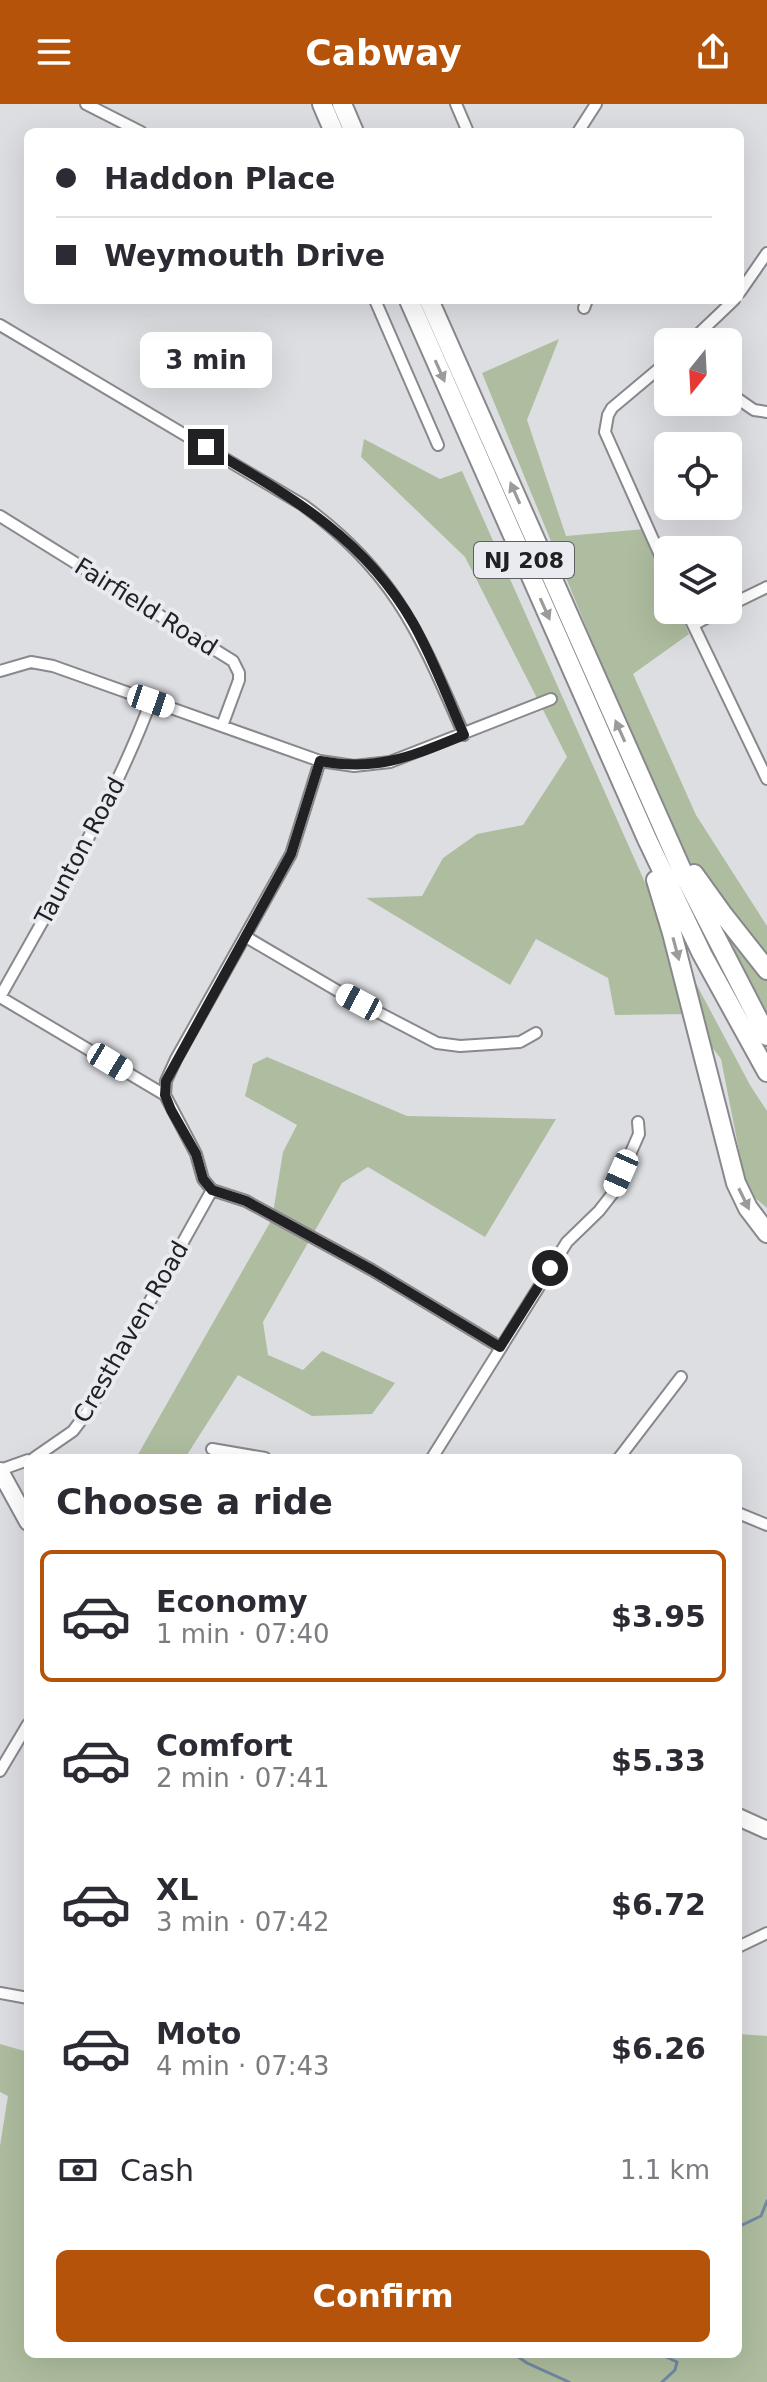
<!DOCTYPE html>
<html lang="en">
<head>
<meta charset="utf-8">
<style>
	body { margin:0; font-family:"DejaVu Sans",sans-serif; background:#f7f7f7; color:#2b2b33; height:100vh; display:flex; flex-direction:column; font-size:30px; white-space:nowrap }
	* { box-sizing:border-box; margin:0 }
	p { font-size:26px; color:#7c7c81 }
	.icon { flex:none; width:44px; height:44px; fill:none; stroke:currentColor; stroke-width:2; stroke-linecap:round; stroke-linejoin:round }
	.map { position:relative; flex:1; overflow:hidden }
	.details { position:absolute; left:24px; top:1350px; width:718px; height:904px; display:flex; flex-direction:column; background:#fff; border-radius:12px; box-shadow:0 8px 32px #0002 }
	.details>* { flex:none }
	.hud { position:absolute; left:24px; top:24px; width:720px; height:176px; border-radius:12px; box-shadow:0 8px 32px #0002; display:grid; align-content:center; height:176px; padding:0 32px; background:#fff }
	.needle { width:52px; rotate:198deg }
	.buttons { position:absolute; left:654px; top:224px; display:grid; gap:16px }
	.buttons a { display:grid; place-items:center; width:88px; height:88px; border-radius:12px; background:#fff; box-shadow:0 8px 32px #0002; font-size:40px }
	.end { position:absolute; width:36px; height:36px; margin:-18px; border:10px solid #212123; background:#fff; box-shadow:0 0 0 4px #fff }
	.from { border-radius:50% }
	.bubble { position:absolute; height:56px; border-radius:12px; background:#fff; box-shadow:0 8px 32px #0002; font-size:26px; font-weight:700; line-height:56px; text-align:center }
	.car { position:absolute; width:24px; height:48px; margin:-24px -12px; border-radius:10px; box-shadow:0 0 6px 2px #0007; background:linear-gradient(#fff 24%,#345 0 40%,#fff 0 76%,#345 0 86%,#fff 0) }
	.hud b { display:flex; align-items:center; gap:28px; height:76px; font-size:30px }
	.hud b+b { border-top:2px solid #e1e1e2 }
	.hud i { width:20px; height:20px; background:#2b2b33 }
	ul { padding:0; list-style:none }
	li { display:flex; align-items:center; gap:24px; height:132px; margin:0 16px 12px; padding:0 16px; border:4px solid transparent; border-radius:12px }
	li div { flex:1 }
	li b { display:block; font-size:30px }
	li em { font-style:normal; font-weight:700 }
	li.selected { border-color:#b45309 }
	li>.icon { width:72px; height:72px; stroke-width:1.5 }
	h2 { padding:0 32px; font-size:36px; line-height:96px }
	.pay { display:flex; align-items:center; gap:20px; height:88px; padding:0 32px; font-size:30px }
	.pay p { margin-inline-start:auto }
	.button { display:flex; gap:16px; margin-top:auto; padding:16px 32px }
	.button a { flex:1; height:92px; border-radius:12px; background:#b45309; color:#fff; font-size:32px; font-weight:700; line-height:92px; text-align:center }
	header { display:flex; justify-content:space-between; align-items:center; height:104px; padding:0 32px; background:#b45309; color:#fff; font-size:36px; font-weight:700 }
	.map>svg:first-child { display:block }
	.green { fill:#aebd9f }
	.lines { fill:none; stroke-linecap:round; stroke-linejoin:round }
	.stream { stroke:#7288a4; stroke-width:3 }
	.street-casing { stroke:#88888d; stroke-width:14 }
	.primary-casing { stroke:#88888d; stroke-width:20 }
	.highway-casing { stroke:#88888d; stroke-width:22 }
	.street { stroke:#fff; stroke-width:10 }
	.primary { stroke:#fff; stroke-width:16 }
	.highway { stroke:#fff; stroke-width:18 }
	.oneway { fill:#9b9b9c }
	.route { stroke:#212123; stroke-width:10 }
	.labels { text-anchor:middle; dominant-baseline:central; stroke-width:8; stroke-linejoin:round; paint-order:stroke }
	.shield { fill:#eaebf0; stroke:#5d5e60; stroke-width:2 }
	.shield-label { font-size:22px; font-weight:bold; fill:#212123 }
	.street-label { font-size:24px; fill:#212123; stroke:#eaebf0 }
</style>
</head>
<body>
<header><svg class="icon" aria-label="menu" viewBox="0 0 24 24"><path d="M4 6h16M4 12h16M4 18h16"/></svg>Cabway<svg class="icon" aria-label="share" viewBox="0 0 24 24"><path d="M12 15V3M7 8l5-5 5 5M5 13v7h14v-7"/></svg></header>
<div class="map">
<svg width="767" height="2278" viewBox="0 0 767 2278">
	<rect width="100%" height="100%" fill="#dddee2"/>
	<path class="green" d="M559,235L527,316L566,432L645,425L668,479V506H679L689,530L633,570L696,711L767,822V913L750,883L637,647L482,269Z
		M364,335L440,375L462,367L659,810L750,981L767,1007V1104L747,1087L721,955L687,910L615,911L608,874L536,835L510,881L366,794L422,792L443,754L477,730L523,721L567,653L465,453L361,353Z
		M267,953L407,1012L556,1015L485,1133L368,1063L342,1079L263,1218L268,1251L303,1266L322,1247L395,1279L372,1310L312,1312L238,1271L185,1354H136L272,1115L283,1048L297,1021L245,992L253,960Z
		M738,1930L767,1932V2278H0V2042L8,1992L0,1988V1940L28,1948V2250H738Z"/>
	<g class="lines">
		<path class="stream" d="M738,2123L761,2112L767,2097
			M514,2250L527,2259L569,2278
			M660,2250L677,2258L675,2266L662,2278"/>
		<defs>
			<path id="street" d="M86,0L141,28
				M456,0L468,28
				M578,28L596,0
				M740,188L767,149
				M375,196L438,341
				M584,204L587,196
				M0,221L303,401C396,469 419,529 464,631
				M690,238L734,196
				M668,257L612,304L608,311L605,328L668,469
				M728,288L754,306L767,308
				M0,412L233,557L239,569V576L222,622
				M728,502L767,483
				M686,506L767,675
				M693,521L721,506
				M0,567L31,558L53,562L320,657L354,662L390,658L551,595
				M246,833L343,890L437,939L460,942L520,938L536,929
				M0,893L165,991L196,1050L203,1075L212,1086L246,1097L372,1166L500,1243
				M0,893C54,796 112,701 151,597
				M165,991L166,977L176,955L291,750L320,657
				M212,1345L265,1354
				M34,1354L73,1327L91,1303L212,1086
				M432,1354L567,1138L599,1107L613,1089L639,1030L638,1018
				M619,1354L681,1273
				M0,1366L28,1356
				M738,1409L767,1421
				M0,1667L28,1620
				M738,1843L767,1829
				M0,1889L28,1894"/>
			<path id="primary" d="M0,1367L28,1418
				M738,1713L767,1726"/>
			<path id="highway" d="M322,0L334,28
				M342,0L354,28
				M409,196L647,735L702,850L767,968
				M429,196L684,771L767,932
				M694,770L722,809L767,866
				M656,776L672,829L736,1079L748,1104L767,1129"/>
		</defs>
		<use href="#street" class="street-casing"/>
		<use href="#primary" class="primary-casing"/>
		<use href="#highway" class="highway-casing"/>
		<use href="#street" class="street"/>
		<use href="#primary" class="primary"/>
		<use href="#highway" class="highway"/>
	</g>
	<defs><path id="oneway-solid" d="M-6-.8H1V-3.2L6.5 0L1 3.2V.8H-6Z" transform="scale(2)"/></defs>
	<g class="oneway">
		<use href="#oneway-solid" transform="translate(440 267) rotate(66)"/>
		<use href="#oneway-solid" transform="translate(515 389) rotate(-114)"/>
		<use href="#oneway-solid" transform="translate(545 505) rotate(66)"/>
		<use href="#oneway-solid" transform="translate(620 627) rotate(-114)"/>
		<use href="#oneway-solid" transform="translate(676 845) rotate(75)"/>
		<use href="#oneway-solid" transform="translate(744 1095) rotate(64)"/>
	</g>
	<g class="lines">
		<path class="route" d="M206,343C288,391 363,432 413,519C433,554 447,593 464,631C412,652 377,668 320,657L291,750L166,977L165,991L171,1006L196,1050L203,1075L212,1086L246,1097L372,1166L500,1243L550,1164"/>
	</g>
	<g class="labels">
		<rect class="shield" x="474" y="438" width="100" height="36" rx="6"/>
		<g class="shield-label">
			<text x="524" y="456">NJ 208</text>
		</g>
		<g class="street-label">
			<text transform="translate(146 503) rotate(32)">Fairfield Road</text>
			<text transform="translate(80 747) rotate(-62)">Taunton Road</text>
			<text transform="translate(131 1228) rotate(-60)">Cresthaven Road</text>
		</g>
	</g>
</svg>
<div class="buttons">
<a><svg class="needle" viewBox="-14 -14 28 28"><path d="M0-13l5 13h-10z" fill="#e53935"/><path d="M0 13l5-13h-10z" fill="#7c7c81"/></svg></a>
<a><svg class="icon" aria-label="locate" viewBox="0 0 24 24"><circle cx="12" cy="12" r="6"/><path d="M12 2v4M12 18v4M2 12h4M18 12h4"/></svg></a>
<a><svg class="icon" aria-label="layers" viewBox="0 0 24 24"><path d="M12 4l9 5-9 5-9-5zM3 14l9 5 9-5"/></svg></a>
</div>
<i class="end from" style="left:550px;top:1164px"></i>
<i class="end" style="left:206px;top:343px"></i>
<div class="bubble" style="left:140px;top:228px;width:132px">3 min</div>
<i class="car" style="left:151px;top:597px;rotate:109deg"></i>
<i class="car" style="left:359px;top:898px;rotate:298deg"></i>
<i class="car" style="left:110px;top:958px;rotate:121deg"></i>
<i class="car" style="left:621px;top:1069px;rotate:204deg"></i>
<div class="hud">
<b><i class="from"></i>Haddon Place</b>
<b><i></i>Weymouth Drive</b>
</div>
<section class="details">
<h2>Choose a ride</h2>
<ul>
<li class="selected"><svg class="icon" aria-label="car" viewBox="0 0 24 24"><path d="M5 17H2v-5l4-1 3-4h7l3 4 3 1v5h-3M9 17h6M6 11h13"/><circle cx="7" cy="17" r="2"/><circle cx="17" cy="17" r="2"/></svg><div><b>Economy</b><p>1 min · 07:40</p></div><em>$3.95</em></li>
<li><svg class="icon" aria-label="car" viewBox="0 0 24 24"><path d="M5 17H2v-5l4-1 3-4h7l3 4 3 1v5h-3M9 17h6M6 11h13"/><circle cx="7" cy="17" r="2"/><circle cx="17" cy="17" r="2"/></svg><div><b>Comfort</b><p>2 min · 07:41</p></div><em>$5.33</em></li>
<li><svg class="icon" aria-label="car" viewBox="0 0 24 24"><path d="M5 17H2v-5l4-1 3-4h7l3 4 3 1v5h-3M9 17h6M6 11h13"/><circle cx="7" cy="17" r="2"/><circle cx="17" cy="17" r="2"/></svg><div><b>XL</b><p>3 min · 07:42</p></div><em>$6.72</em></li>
<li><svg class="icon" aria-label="car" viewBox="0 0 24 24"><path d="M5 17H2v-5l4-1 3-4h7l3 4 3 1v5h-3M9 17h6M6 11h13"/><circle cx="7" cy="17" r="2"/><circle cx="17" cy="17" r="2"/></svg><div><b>Moto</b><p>4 min · 07:43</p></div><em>$6.26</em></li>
</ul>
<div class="pay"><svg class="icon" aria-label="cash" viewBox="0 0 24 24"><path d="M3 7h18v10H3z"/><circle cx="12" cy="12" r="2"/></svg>Cash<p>1.1 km</p></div>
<div class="button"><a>Confirm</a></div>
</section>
</div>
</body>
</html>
